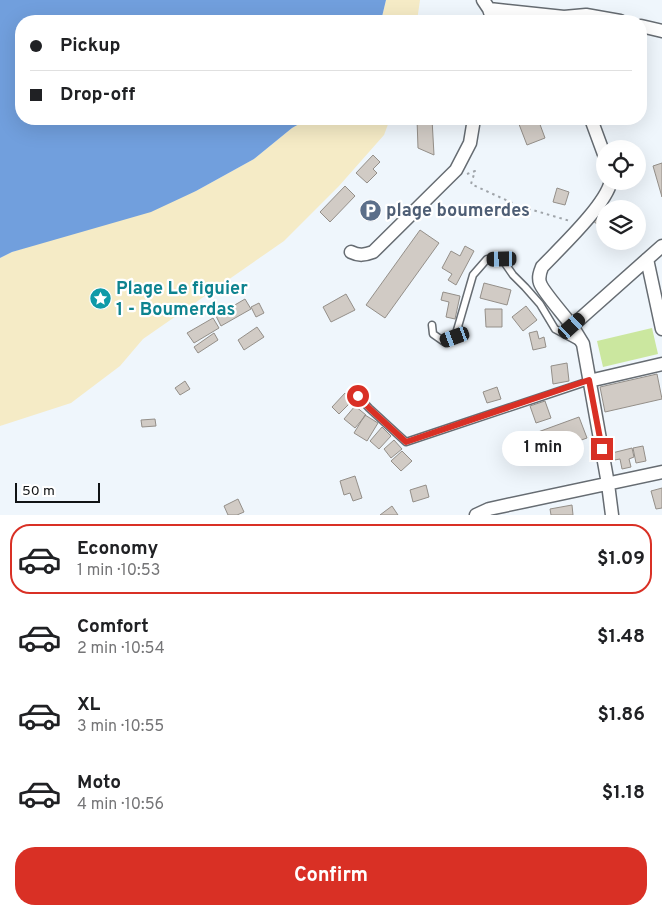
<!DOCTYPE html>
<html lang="en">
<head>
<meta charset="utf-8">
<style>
	body { margin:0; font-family:Overpass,sans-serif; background:#f6f6f6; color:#202124; height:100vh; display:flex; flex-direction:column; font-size:19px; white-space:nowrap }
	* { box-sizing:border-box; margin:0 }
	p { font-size:16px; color:#757577 }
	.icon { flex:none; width:28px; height:28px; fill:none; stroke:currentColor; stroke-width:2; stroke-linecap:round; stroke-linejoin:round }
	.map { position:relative; height:515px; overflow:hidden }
	.details { display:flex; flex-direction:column; background:#fff; flex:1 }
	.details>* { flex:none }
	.top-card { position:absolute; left:15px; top:15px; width:632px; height:110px; border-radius:20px; box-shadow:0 5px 20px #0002; display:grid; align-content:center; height:110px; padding:0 15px; background:#fff }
	.fabs { position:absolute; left:596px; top:140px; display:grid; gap:10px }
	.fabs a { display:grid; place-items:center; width:50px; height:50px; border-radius:50%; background:#fff; box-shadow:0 5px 20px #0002; font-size:25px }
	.scale { position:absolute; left:15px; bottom:12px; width:85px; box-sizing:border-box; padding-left:5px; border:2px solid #101315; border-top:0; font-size:14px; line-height:18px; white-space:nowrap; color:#101315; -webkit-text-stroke:4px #fff; paint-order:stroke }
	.end { position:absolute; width:22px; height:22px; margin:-11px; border:6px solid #d93025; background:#fff; box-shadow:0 0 0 2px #fff }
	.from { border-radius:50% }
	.bubble { position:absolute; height:35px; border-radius:18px; background:#fff; box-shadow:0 5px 20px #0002; font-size:16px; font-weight:700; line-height:35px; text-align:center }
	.car { position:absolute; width:15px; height:30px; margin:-15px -8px; border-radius:6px; box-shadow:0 0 4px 1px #0007; background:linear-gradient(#222 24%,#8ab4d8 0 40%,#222 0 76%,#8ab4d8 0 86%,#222 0) }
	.top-card b { display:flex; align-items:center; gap:18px; height:48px; font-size:19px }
	.top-card b+b { border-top:1px solid #e0e0e0 }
	.top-card i { width:12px; height:12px; background:#202124 }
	ul { padding:9px 0 0; list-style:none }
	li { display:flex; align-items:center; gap:15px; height:70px; margin:0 10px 8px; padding:0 5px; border:2px solid transparent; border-radius:20px }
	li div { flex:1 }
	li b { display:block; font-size:19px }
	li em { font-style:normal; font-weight:700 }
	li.selected { border-color:#d93025 }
	li>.icon { width:45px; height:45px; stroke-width:1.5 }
	.action { display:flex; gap:10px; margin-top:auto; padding:10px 15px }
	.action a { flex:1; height:58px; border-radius:20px; background:#d93025; color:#fff; font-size:20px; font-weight:700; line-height:58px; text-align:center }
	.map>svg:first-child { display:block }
	.green { fill:#cbe79f }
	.sand { fill:#f5ebc6 }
	.water { fill:#719fdd }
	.building { fill:#d1cbc5; stroke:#948f89 }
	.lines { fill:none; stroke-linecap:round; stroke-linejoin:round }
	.lane-casing { stroke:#666c72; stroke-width:9 }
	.street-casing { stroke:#666c72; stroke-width:15 }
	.path { stroke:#9fa4a9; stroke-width:2; stroke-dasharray:2.5 4; stroke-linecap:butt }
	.lane { stroke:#fff; stroke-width:6 }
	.street { stroke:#fff; stroke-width:12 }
	.route { stroke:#d93025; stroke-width:6 }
	.labels { text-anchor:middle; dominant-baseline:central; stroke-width:4.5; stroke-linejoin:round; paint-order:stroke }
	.service-label { font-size:18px; font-weight:bold; fill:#4e5e75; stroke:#fff; text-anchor:start }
	.culture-label { font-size:18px; font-weight:bold; fill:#0d838f; stroke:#fff; text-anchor:start }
</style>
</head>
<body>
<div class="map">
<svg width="662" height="515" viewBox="0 0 662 515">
	<rect width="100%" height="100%" fill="#eff6fc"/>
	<path class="green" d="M652,328L658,354L603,367L597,341Z"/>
	<path class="sand" d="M386,0H420L417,21H381Z
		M308,119H390L384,135L339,186L284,241L143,339L120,366L71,403L0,426V258L12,252L196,191L254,159L292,128Z"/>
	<path class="water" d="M0,0H386L381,21H21V119H308L292,128L254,159L196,191L151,212L12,252L0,258Z"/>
	<path class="building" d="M417,119H432L434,155L418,148Z
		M517,119H538L545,138L527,145Z
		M373,155L380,162L373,169L377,173L367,183L356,173Z
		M662,163V197L653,166Z
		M345,186L355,196L330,222L320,212Z
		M557,188L569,192L565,205L553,202Z
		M604,207L605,209V227L603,229L592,220Z
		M420,230L439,243L385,318L366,305Z
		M465,246L474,251L456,285L448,280L452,274L442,268L451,251L460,256Z
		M484,283L511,290L507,305L480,298Z
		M443,292L460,296L455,319L446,317L449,302L441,300Z
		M346,294L355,310L331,322L323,307Z
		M245,299L251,309L221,326L216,316Z
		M259,303L264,313L256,317L251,307Z
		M526,306L537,320L523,331L512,317Z
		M485,309H502V327H486Z
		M213,318L219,328L194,343L187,333Z
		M257,327L264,337L244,350L238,340Z
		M537,331L539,339L544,337L546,347L533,350L529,333Z
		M214,333L218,340L198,353L194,347Z
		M567,363L569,381L553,384L551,366Z
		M657,374L662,399L605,412L600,387Z
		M185,381L190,389L180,395L175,388Z
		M497,387L501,399L487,403L483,392Z
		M345,393L353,400L339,414L332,407Z
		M545,401L551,418L536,423L530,406Z
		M355,406L366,415L355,428L344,419Z
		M365,415L378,423L367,441L354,433Z
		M579,417L587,438L545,453L538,432Z
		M155,419L156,426L142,427L141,420Z
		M382,427L391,436L379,449L370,441Z
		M394,440L402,449L391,458L384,449Z
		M643,446L646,461L636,463L633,448Z
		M632,448L634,457L629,459L631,467L622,469L620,459L609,461L608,454Z
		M402,451L412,461L401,471L391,461Z
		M355,476L362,498L353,501L350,493L344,495L340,481Z
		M426,485L429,497L413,502L410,490Z
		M662,488V508L656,509L651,491Z
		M238,499L244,512L237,515H228L224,506Z
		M572,505L573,515H551L550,509Z
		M392,506L398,515H380Z"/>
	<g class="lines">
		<defs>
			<path id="lane" d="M432,325L433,334L443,341L455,337L473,275L487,259H502L513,275L525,287L540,304L555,329L579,342
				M358,396L369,408L406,442L589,381"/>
			<path id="street" d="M483,0L489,9L564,17L586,15L620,21
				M489,9L493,21
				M641,26L662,31
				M591,119L605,157
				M351,252C359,256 365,255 373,252L456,170L470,143L474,119
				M647,259L662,329
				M572,326C565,316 543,292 540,283C538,277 540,272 542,267C560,248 606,205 611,181
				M589,381L662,364
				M476,515L489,509L662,472
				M612,515L608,484L583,344L572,326L662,246"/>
		</defs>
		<use href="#lane" class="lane-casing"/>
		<use href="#street" class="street-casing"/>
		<path class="path" d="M467,174L475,171L471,184L519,206L570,221"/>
		<use href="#lane" class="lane"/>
		<use href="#street" class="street"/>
	</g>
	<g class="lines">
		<path class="route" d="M358,396L369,408L406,442L589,380L602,449"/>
	</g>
	<defs>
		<symbol id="parking-disc" viewBox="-11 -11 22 22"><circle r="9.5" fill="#5c6f8a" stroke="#fff"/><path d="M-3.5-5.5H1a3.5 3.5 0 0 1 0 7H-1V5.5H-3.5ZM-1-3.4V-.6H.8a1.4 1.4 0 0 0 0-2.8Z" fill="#fff"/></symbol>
		<symbol id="sight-disc" viewBox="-11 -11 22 22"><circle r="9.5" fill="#0f9aa8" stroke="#fff"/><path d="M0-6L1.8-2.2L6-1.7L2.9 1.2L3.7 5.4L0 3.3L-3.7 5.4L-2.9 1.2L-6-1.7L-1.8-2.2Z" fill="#fff"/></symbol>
	</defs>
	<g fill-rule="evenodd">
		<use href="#parking-disc" x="358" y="198" width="25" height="25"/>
		<use href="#sight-disc" x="88" y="286" width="25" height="25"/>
	</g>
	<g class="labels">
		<g class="service-label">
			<text x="386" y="211">plage boumerdes</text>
		</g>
		<g class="culture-label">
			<text x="116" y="289">Plage Le figuier<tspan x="116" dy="21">1 - Boumerdas</tspan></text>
		</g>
	</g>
</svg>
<div class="fabs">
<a><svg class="icon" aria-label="locate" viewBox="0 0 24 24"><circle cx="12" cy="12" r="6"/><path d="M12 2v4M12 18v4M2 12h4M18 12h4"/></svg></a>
<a><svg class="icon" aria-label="layers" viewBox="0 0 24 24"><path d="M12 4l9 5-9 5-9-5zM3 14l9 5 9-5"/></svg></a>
</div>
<div class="scale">50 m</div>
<i class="end from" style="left:358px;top:396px"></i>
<i class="end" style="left:602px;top:449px"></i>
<div class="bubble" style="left:502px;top:431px;width:82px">1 min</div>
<i class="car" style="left:502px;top:259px;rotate:269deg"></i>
<i class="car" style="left:572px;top:326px;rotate:48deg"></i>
<i class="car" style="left:455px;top:337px;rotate:250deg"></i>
<div class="top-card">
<b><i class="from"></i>Pickup</b>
<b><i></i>Drop-off</b>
</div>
</div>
<section class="details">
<ul>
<li class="selected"><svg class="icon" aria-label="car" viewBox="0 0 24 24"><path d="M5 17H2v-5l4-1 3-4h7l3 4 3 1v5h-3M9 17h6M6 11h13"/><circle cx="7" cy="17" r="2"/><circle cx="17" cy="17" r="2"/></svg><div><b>Economy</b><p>1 min · 10:53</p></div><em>$1.09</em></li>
<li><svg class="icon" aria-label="car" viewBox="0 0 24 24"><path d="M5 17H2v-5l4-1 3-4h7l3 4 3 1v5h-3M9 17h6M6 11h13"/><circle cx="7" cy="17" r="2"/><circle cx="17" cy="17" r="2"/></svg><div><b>Comfort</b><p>2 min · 10:54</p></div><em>$1.48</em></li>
<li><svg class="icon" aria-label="car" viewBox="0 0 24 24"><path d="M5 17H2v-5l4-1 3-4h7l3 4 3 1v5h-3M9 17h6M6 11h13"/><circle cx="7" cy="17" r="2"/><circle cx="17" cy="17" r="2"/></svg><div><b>XL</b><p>3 min · 10:55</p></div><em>$1.86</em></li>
<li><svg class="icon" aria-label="car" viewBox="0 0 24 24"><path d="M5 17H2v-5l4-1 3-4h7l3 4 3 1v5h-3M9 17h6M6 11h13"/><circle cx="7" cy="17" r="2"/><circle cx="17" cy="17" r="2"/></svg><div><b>Moto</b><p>4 min · 10:56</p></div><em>$1.18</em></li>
</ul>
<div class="action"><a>Confirm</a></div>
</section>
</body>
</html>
